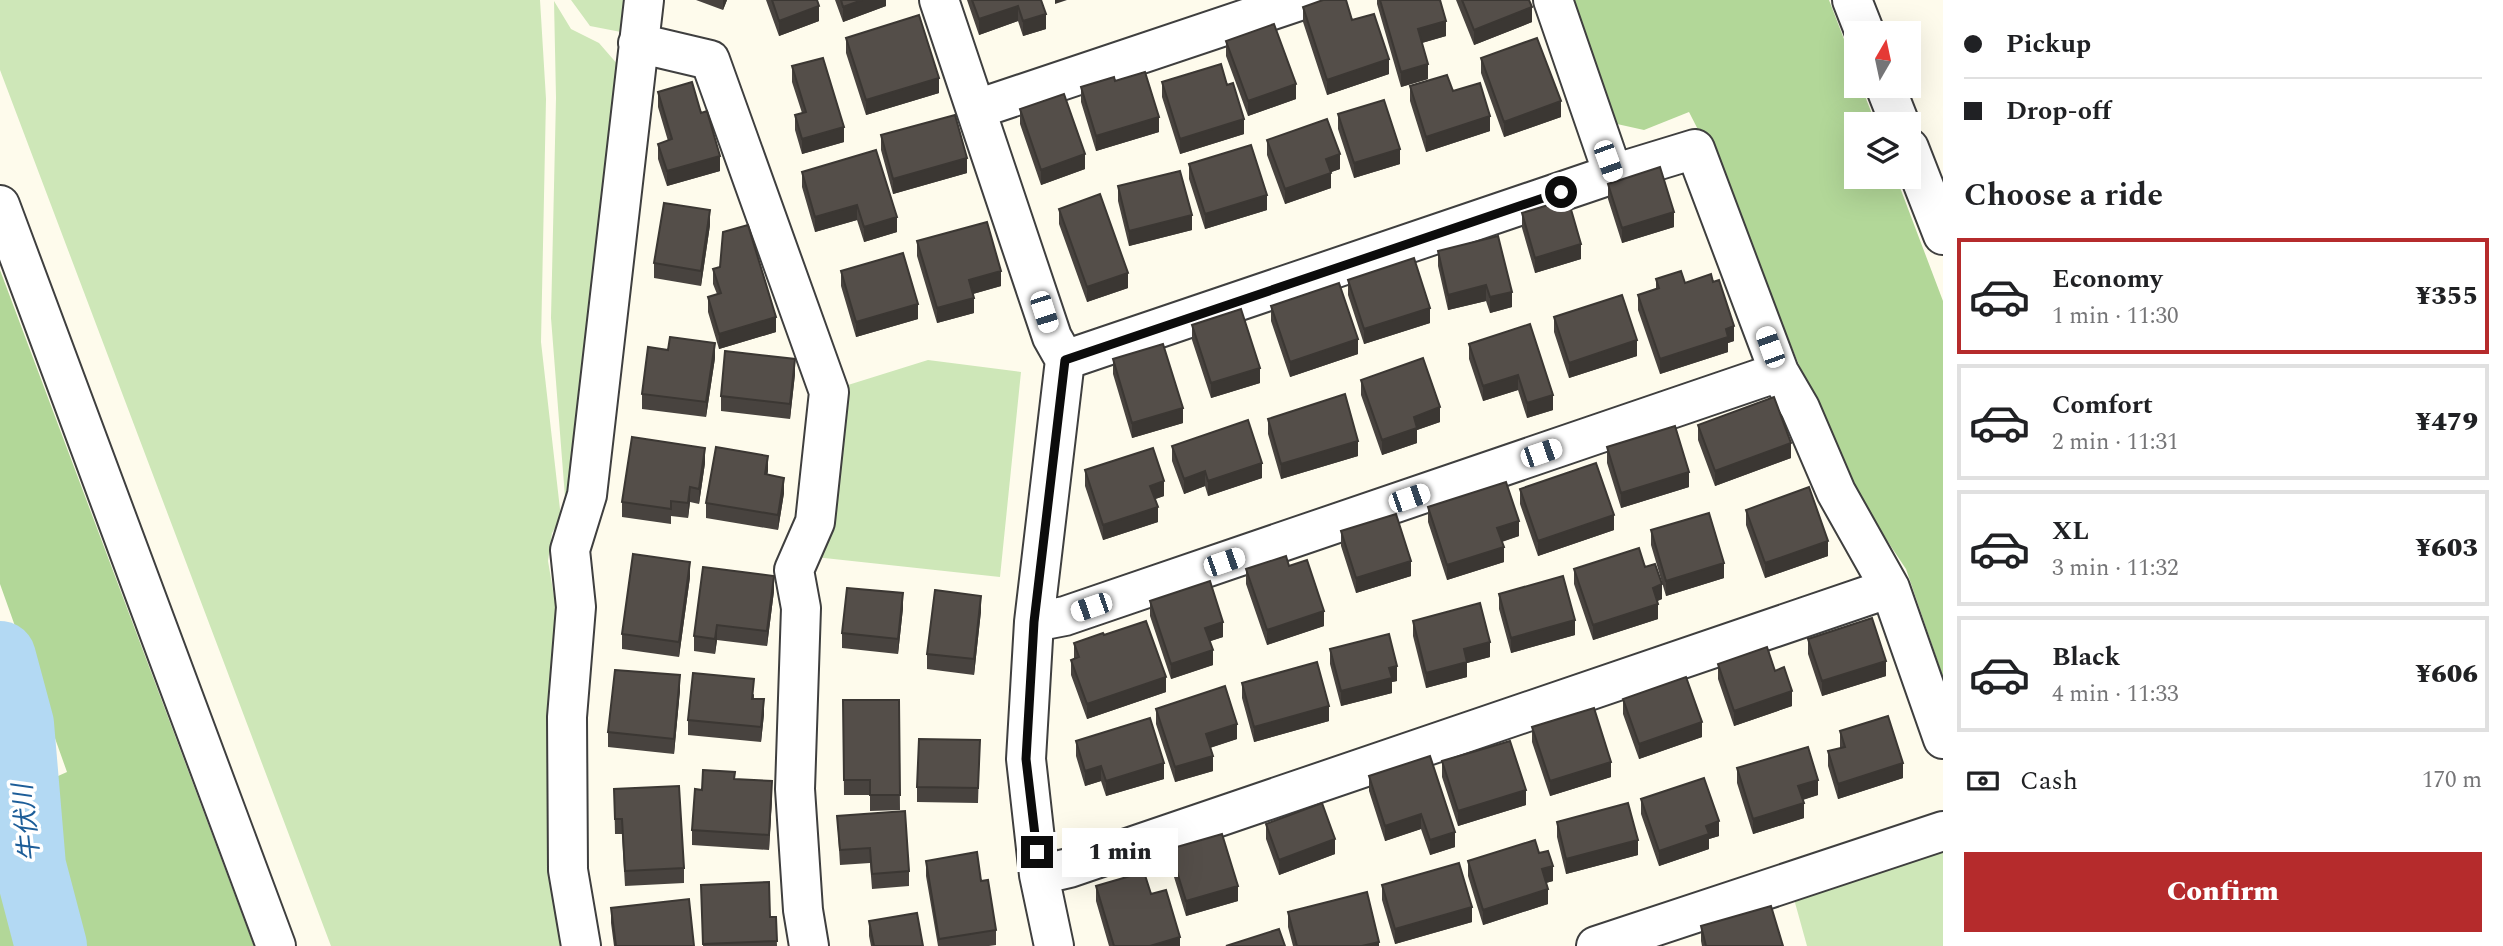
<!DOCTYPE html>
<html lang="en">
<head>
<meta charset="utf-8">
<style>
	body { margin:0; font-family:Spectral,"Noto Sans JP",serif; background:#f6f6f6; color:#202124; height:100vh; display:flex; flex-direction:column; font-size:26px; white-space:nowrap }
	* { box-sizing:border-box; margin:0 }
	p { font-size:23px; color:#757577 }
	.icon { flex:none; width:38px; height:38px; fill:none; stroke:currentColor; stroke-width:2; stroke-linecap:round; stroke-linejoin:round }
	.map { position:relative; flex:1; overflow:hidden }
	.panel { display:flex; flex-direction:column; background:#fff; width:560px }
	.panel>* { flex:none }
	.top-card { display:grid; align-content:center; height:154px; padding:0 21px; background:#fff }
	.needle { width:46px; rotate:9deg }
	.tools { position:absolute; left:1844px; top:21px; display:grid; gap:14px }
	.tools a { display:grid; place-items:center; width:77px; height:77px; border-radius:0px; background:#fff; box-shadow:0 7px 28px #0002; font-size:35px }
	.end { position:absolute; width:32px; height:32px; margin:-16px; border:9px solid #0c0c0c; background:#fff; box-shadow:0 0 0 4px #fff }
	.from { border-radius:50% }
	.bubble { position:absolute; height:49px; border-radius:0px; background:#fff; box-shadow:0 7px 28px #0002; font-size:23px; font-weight:800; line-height:49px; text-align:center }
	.car { position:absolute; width:21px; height:42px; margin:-21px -10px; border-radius:9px; box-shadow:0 0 5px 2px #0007; background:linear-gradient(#fff 24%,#345 0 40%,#fff 0 76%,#345 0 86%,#fff 0) }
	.top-card b { display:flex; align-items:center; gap:24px; height:66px; font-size:26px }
	.top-card b+b { border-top:2px solid #e0e0e0 }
	.top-card i { width:18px; height:18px; background:#202124 }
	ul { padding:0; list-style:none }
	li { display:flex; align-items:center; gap:21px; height:116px; margin:0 14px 10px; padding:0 7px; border:4px solid #e0e0e0; border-radius:0px }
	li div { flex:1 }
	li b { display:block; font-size:26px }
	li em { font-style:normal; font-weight:800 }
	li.on { border-color:#b52b2c }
	li>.icon { width:63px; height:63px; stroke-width:1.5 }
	h2 { padding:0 21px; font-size:32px; line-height:84px }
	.pay { display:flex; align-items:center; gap:18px; height:77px; padding:0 21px; font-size:26px }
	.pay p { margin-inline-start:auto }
	.button { display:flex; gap:14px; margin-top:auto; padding:14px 21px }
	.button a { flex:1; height:80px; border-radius:0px; background:#b52b2c; color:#fff; font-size:28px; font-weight:800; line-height:80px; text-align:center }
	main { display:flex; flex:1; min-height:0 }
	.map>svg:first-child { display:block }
	.green { fill:#cee7b8 }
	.forest { fill:#b2d798 }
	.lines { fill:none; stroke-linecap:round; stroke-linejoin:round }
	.river { stroke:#b3d9f3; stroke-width:72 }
	.minor-casing { stroke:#3f3f3f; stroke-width:42 }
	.minor { stroke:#fff; stroke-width:38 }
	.wall { fill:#48433f }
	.shaded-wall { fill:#3b3733 }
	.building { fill:#544e49; stroke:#3b3733; stroke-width:2 }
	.route { stroke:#0c0c0c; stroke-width:9 }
	.labels { text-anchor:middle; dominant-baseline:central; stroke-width:7; stroke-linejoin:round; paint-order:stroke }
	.water-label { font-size:26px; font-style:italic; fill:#1c5d98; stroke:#fff }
</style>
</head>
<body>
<main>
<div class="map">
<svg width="1943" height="946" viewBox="0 0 1943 946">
	<rect width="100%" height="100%" fill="#fefbec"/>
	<path class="green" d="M0,0H540L546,99L541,342L561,518L552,533L548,561L556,608L550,705L551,889L561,946H331L0,70Z
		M571,0H625L621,32L590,26Z
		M554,1L571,29L599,43L619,66L570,504L565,497L551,318L556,98Z
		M928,360L1021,372L1000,577L815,557L834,529L848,385Z
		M1943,848V946H1807L1794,899Z"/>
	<path class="forest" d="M1573,0H1829L1857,73V86H1861L1876,124H1857V177H1896L1943,301V677L1906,569L1848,482L1713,159L1689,112L1644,130L1617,124Z
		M0,270L254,946H0V802L67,772L0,584Z"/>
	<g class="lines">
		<path class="river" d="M0,657L18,724L30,866L51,946"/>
		<defs>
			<path id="minor" d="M939,0L1052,337L1065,360L1034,622L1026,759L1039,875L1054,946
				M1553,0L1613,174
				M1852,0L1865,33
				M638,43L710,60L829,392L815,522L794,570L801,608L795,789L803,910L809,946
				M1885,86L1900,124
				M977,109L1302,0
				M1909,148L1943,235
				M0,205L276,946
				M1065,360L1613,174L1695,149L1779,372L1800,408L1836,492L1890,588L1943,739
				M1034,622L1065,616L1779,372
				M1039,875L1069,868L1890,588
				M581,946L568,870L567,717L576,607L570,550L587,495L644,0
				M1596,946L1943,831"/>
		</defs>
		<use href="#minor" class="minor-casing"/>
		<use href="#minor" class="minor"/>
	</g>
	<path class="wall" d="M696,0H727L723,10Z
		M766,0H817L819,21L779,36Z
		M835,0H886V6L843,22Z
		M967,0H1041L1046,29L1023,36L1018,21L979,35Z
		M1377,0H1440L1446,36L1422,43L1428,79L1401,87L1377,4Z
		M1456,0H1529L1532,22L1474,45Z
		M1303,7L1352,20L1389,74L1327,95L1303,22Z
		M846,38L939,93L866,115L846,53Z
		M1226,41L1296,99L1248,116L1226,56Z
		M1481,58L1561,117L1504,137L1481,73Z
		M792,66L844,142L802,154L795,130V115L802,113L792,82Z
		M1162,82L1244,134L1180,154L1162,97Z
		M1410,86L1453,91L1490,131L1426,152L1410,101Z
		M1081,87L1159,132L1096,151L1081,102Z
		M658,92L701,113L720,171L667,186L658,159V144L668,141L658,107Z
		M1020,109L1085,169L1041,185L1020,124Z
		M1338,114L1400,164L1354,178L1338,129Z
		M881,135L967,173L893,194L881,150Z
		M1267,140L1340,169L1331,172V188L1285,204L1267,155Z
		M876,150L897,232L864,242L857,220L815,232L802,187V172Z
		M1189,164L1267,210L1205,229L1189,179Z
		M1608,184L1674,227L1622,243L1608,199Z
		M1118,186L1192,230L1129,246L1118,201Z
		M1059,209L1128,288L1087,302L1059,224Z
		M1522,213L1581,259L1535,273L1522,228Z
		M710,225L701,286L654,278V263Z
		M917,241L1001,286L973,294L974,313L937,323L917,256Z
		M1438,251L1512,307L1490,313L1486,301L1448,310L1438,266Z
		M713,269L776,332L719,349L708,312V297L717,294L713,284Z
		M841,271L918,319L856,337L841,286Z
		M1656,279L1685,283L1713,282L1734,341L1728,343V352L1660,374L1638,310V295L1656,289Z
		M1348,280L1430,323L1364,344L1348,295Z
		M1271,306L1358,354L1290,377L1271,321Z
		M1554,317L1637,356L1569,378L1554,332Z
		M1192,325L1260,383L1211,398L1192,340Z
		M1469,344L1553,395V410L1527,418L1518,390L1483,401L1469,359Z
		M715,358L706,417L642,409V394Z
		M1113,359L1183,423L1132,438L1113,374Z
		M795,374L790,419L721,411V396Z
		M1361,380L1440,422L1417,430V443L1382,455L1361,395Z
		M1268,419L1358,456L1281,479L1268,434Z
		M1698,425L1791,458L1715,486L1698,440Z
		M1172,446L1262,478L1208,496L1205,486L1184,494L1172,461Z
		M1607,447L1689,487L1621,508L1607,463Z
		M705,463L699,504L690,502L688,518L671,516V524L622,517V502Z
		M1085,470L1164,496L1155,499L1158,522L1103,540L1085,486Z
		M768,471L767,474L784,493L778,530L706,518V503Z
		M1520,489L1614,530L1538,556L1520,504Z
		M1428,507L1519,536L1502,542L1504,562L1447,580L1428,522Z
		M1746,510L1828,556L1765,578L1746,525Z
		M1651,530L1724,578L1666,596L1651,545Z
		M1341,531L1411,576L1356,593L1341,546Z
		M1645,567L1662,599L1657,601L1658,619L1593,640L1574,584V569Z
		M1246,569L1324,626L1267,645L1246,584Z
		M690,577L679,657L622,649V634Z
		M774,591L767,646L717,640L715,654L694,651V636Z
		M1499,594L1575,635L1511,653L1499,609Z
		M1150,601L1223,637L1210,641L1213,665L1171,679L1150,616Z
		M903,608L898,654L842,648V633Z
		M981,611L974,675L927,669V654Z
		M1413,621L1490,657L1467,663V677L1426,688L1413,636Z
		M1104,635L1166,692L1087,719L1071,675V660L1074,659V643Z
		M1808,639L1886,676L1822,696L1808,654Z
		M1330,649L1397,681L1392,682V693L1341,706L1330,664Z
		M1718,664L1775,671L1792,706L1734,726L1718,679Z
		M1242,683L1329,721L1254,742L1242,698Z
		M680,690L674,754L608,747V732Z
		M754,694V699L764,714L761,742L688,735V720Z
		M1623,699L1702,737L1639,759L1623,714Z
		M843,700H899L900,810L870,811V795H844Z
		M1156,709L1237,739L1210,748L1213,771L1175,782L1156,724Z
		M1532,727L1611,777L1550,796L1532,742Z
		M1840,731L1903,778L1838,799L1828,766V751L1840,748Z
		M980,740L978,803L917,802V787Z
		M1076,741L1164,779L1106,796L1101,781L1085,786L1076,756Z
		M1442,761L1526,805L1458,826L1442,777Z
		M1737,768L1818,795L1803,800L1804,818L1753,834L1737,783Z
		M1369,776L1455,832V847L1430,855L1421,829L1385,841L1369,791Z
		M735,779L772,796L769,850L692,845V830L702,790Z
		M614,789L684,868V883L625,886L622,834H615Z
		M1641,799L1719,836L1709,839V849L1659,866L1641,814Z
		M837,816L909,871V886L872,889L870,863L840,865Z
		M1557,822L1638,855L1566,874L1557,837Z
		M1266,824L1335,854L1279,875L1266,839Z
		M1170,849L1238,901L1186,916L1170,864Z
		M1539,853L1553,881L1546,883L1548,904L1483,925L1468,876V861Z
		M926,861L996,930V945L989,946H938L926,876Z
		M701,885L770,917H776L777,946H703Z
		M1382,885L1472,922L1395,944L1382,900Z
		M1096,886L1151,894L1180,946H1109L1096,901Z
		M611,908L694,946H614L611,923Z
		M1288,912L1379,946H1293L1288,927Z
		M869,921L923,946H871L869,936Z
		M1701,926L1783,946H1702L1701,941Z"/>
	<path class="shaded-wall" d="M723,0H727L723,10Z
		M862,0H886V6L843,22V7Z
		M1055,0H1067L1055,4Z
		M819,6V21L779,36V21Z
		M1018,6V21L979,35V19Z
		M1532,7V22L1474,45V30Z
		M1046,14V29L1023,36V21Z
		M1446,21V36L1418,44V29Z
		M1389,59V74L1327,95V80Z
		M1428,64V79L1401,87V72Z
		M939,78V93L866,115V100Z
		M1296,84V99L1248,116V101Z
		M1561,101V117L1504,137V122Z
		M1490,116V131L1426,152V137Z
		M1159,117V132L1096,151V136Z
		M1244,119V134L1180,154V139Z
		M844,127V142L802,154V139Z
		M1400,149V164L1354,178V163Z
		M1085,154V169L1041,185V170Z
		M1340,154V169L1326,174V159Z
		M720,156V171L667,186V171Z
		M967,158V173L893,194V179Z
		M1331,173V188L1285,204V189Z
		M1267,195V210L1205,229V214Z
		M857,205V220L815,232V217Z
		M710,210V225L701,286V271Z
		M1674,212V227L1622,243V228Z
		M1192,215V230L1129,246V231Z
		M897,217V232L864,242V227Z
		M1581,244V259L1535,273V258Z
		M1001,271V286L969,295V280Z
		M1128,273V288L1087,302V287Z
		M1486,285V301L1448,310V295Z
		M1512,292V307L1490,313V297Z
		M974,298V313L937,323V308Z
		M918,304V319L856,337V322Z
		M1430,308V323L1364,344V329Z
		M776,317V332L719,349V334Z
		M1734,326V341L1728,343V352L1660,374V359L1726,329Z
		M1358,339V354L1290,377V362Z
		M1637,340V356L1569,378V363Z
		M715,343V358L706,417V402Z
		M795,359V374L790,419V404Z
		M1260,368V383L1211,398V383Z
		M1518,375V390L1483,401V386Z
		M1553,395V410L1527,418V403Z
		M1440,407V422L1417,430V443L1382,455V440L1414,417Z
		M1183,408V423L1132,438V423Z
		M1358,441V456L1281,479V464Z
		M1791,443V458L1715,486V471Z
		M705,448V463L699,504V489Z
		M768,456V471L765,489V474Z
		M1262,463V478L1208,496V481Z
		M1205,471V486L1184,494V479Z
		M1689,472V487L1621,508V493Z
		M784,478V493L778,530V515Z
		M1164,481V496L1150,501V486Z
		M690,487V502L688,518V503Z
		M1158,507V522L1103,540V525Z
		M1614,515V530L1538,556V541Z
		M1519,521V536L1497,543V528Z
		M1828,541V556L1765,578V563Z
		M1504,547V562L1447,580V565Z
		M1411,561V576L1356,593V578Z
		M690,562V577L679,657V642Z
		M1724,563V578L1666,596V581Z
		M774,576V591L767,646V631Z
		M1662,584V599L1653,603V588Z
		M903,593V608L898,654V639Z
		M981,596V611L974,675V659Z
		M1658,604V619L1593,640V625Z
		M1324,611V626L1267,645V630Z
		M1575,620V635L1511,653V638Z
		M1223,622V637L1205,643V628Z
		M717,625V640L715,654V639Z
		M1490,642V657L1467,663V677L1426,688V673L1464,649Z
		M1213,650V665L1171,679V664Z
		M1886,661V676L1822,696V681Z
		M1397,666V681L1392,682V693L1341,706V691L1389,668Z
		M680,675V690L674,754V739Z
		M1166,677V692L1087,719V704Z
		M1792,691V706L1734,726V711Z
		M764,699V714L761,742V727Z
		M1329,706V721L1254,742V727Z
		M1702,722V737L1639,759V744Z
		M1237,724V739L1206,749V734Z
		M1213,756V771L1175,782V767Z
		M1611,762V777L1550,796V781Z
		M1164,763V779L1106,796V781Z
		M1903,763V778L1838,799V784Z
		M1101,766V781L1085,786V771Z
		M1818,780V795L1798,801V786Z
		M772,781V796L769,850V835Z
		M1526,790V805L1458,826V811Z
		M1804,803V818L1753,834V819Z
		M1421,814V829L1385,841V826Z
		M1719,821V836L1709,839V849L1659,866V851L1706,826Z
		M1455,832V847L1430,855V840Z
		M1335,839V854L1279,875V860Z
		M1638,840V855L1566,874V859Z
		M1553,866V881L1542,884V869Z
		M1238,886V901L1186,916V901Z
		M1548,889V904L1483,925V910Z
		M1472,907V922L1395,944V929Z
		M1180,937V946H1150Z
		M1379,942V946H1362Z"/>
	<path class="building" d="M772,0H817L819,6L779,21Z
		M841,0H862L843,7Z
		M972,0H1041L1046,14L1023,21L1018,6L979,19Z
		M1323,0H1346L1352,20L1374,14L1389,59L1327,80L1303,7Z
		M1380,0H1440L1446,21L1418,29L1428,64L1401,72Z
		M1462,0H1529L1532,7L1474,30Z
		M919,15L939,78L866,100L846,38Z
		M1274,24L1296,84L1248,101L1226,41Z
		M1537,38L1561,101L1504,122L1481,58Z
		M823,58L844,127L802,139L795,115L806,112L792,66Z
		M1221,64L1227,85L1233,83L1244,119L1180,139L1162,82Z
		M1145,72L1159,117L1096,136L1081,87L1114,77L1115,81Z
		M1447,75L1453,91L1480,83L1490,116L1426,137L1410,86Z
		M692,82L701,113L707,111L720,156L667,171L658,144L672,139L658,92Z
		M1064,94L1085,154L1041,170L1020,109Z
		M1384,100L1400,149L1354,163L1338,114Z
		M955,115L967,158L893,179L881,135Z
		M1327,119L1340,154L1326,159L1331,173L1285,189L1267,140Z
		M1251,145L1267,195L1205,214L1189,164Z
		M876,150L897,217L864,227L857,205L815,217L802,172Z
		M1660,167L1674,212L1622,228L1608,184Z
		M1180,171L1192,215L1129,231L1118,186Z
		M1100,194L1128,273L1087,287L1059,209Z
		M1568,199L1581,244L1535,258L1522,213Z
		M664,203L710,210L701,271L654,263Z
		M987,222L1001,271L969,280L974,298L937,308L917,241Z
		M748,225L776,317L719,334L708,297L721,293L713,269L720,267L723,232Z
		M1498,236L1512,292L1490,297L1486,285L1448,295L1438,251Z
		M903,253L918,304L856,322L841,271Z
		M1414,258L1430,308L1364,329L1348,280Z
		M1681,271L1685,283L1711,274L1713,282L1719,280L1734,326L1726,329L1728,337L1660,359L1638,295L1659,288L1656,279Z
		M1339,283L1358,339L1290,362L1271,306Z
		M1622,295L1637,340L1569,363L1554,317Z
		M1241,309L1260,368L1211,383L1192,325Z
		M1530,324L1553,395L1527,403L1518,375L1483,386L1469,344Z
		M670,337L715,343L706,402L642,394L648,347L668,350Z
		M1163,344L1183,408L1132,423L1113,359Z
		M725,351L795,359L790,404L721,396Z
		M1423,358L1440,407L1414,417L1417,428L1382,440L1361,380Z
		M1345,394L1358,441L1281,464L1268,419Z
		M1774,397L1791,443L1715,471L1698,425Z
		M1248,420L1262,463L1208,481L1205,471L1184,479L1172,446Z
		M1675,426L1689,472L1621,493L1607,447Z
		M632,437L705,448L699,489L690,487L688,503L671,501V509L622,502Z
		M716,447L768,456L765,474L784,478L778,515L706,503Z
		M1153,448L1164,481L1150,486L1158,507L1103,525L1085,470Z
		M1596,463L1614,515L1538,541L1520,489Z
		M1506,482L1519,521L1497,528L1504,547L1447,565L1428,507Z
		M1809,487L1828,541L1765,563L1746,510Z
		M1709,513L1724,563L1666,581L1651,530Z
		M1396,514L1411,561L1356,578L1341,531Z
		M1639,548L1645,567L1655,564L1662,584L1653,588L1658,604L1593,625L1574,569Z
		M633,554L690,562L679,642L622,634Z
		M1286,556L1289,566L1307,560L1324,611L1267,630L1246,569Z
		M703,567L774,576L767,631L717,625L715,639L694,636Z
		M1563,576L1575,620L1511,638L1499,594Z
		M1210,581L1223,622L1205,628L1213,650L1171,664L1150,601Z
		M847,588L903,593L898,639L842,633Z
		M935,590L981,596L974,659L927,654Z
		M1480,603L1490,642L1464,649L1467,662L1426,673L1413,621Z
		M1872,618L1886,661L1822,681L1808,639Z
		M1146,621L1166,677L1087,704L1071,660L1079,657L1074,643L1103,633L1104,635Z
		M1389,634L1397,666L1389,668L1392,678L1341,691L1330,649Z
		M1767,647L1775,671L1784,667L1792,691L1734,711L1718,664Z
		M1317,662L1329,706L1254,727L1242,683Z
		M615,670L680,675L674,739L608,732Z
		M693,673L754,679L752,699H764L761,727L688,720Z
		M1686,677L1702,722L1639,744L1623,699Z
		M1225,686L1237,724L1206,734L1213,756L1175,767L1156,709Z
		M843,700H899L900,795H870V780H844Z
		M1594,708L1611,762L1550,781L1532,727Z
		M1888,716L1903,763L1838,784L1828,751L1845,747L1840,731Z
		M1150,718L1164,763L1106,781L1101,766L1085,771L1076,741Z
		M919,739L980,740L978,788L917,787Z
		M1510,741L1526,790L1458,811L1442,761Z
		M1808,747L1818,780L1798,786L1804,803L1753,819L1737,768Z
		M1430,756L1455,832L1430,840L1421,814L1385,826L1369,776Z
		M703,770L735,772L734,779L772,781L769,835L692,830L695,789L702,790Z
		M1704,778L1719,821L1706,826L1709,834L1659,851L1641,799Z
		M679,786L684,868L625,871L622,819H615L614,789Z
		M1322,803L1335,839L1279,860L1266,824Z
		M1628,803L1638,840L1566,859L1557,822Z
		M905,811L909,871L872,874L870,848L840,850L837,816Z
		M1222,834L1238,886L1186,901L1170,849Z
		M1535,840L1539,853L1548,851L1553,866L1542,869L1548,889L1483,910L1468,861Z
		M977,852L981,881L988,880L996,930L939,939L926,861Z
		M1459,863L1472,907L1395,929L1382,885Z
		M1144,872L1151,894L1166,890L1180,937L1150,946H1114L1096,886Z
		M769,882L770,917H776L777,941L703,944L701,885Z
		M1367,892L1379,942L1362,946H1297L1288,912Z
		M689,899L694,946H616L611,908Z
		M1771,906L1783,946H1706L1701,926Z
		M917,913L923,946H874L869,921Z
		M1279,929L1285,946H1226Z"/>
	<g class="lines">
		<path class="route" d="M1037,852L1026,759L1034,622L1065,360L1561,192"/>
	</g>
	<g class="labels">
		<g class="water-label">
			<text transform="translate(27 823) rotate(-96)">牛伏川</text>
		</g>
	</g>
</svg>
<div class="tools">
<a><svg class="needle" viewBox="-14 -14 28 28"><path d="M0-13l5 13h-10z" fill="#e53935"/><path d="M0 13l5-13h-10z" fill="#757577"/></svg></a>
<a><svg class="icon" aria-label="layers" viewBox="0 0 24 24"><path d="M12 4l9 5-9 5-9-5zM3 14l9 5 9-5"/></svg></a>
</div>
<i class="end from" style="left:1561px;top:192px"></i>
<i class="end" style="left:1037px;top:852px"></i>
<div class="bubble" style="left:1062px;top:828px;width:116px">1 min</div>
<i class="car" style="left:1608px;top:161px;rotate:160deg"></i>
<i class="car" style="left:1044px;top:312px;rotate:162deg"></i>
<i class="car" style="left:1770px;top:347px;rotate:340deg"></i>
<i class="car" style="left:1541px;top:453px;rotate:71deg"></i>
<i class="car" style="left:1409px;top:498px;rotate:71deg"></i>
<i class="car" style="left:1224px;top:562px;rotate:71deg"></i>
<i class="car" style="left:1091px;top:607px;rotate:251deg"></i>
</div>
<section class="panel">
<div class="top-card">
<b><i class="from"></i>Pickup</b>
<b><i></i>Drop-off</b>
</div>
<h2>Choose a ride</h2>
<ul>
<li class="on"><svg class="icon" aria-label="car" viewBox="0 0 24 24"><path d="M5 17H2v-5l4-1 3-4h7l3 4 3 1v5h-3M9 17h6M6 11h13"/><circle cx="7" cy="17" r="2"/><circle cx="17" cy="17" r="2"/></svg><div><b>Economy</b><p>1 min · 11:30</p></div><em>¥355</em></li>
<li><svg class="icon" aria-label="car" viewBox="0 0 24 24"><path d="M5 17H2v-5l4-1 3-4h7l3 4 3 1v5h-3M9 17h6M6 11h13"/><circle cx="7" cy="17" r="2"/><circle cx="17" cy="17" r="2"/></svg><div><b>Comfort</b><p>2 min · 11:31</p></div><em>¥479</em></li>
<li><svg class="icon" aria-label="car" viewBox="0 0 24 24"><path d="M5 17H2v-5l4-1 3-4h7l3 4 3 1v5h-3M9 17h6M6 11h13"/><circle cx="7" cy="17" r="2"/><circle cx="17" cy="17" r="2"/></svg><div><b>XL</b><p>3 min · 11:32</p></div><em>¥603</em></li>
<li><svg class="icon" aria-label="car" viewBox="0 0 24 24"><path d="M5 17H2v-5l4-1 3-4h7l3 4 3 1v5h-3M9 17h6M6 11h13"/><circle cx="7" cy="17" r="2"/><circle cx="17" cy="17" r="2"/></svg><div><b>Black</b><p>4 min · 11:33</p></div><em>¥606</em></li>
</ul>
<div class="pay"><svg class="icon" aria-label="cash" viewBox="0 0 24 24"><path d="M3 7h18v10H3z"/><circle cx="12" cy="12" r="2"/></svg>Cash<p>170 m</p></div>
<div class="button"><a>Confirm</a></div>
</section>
</main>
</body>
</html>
